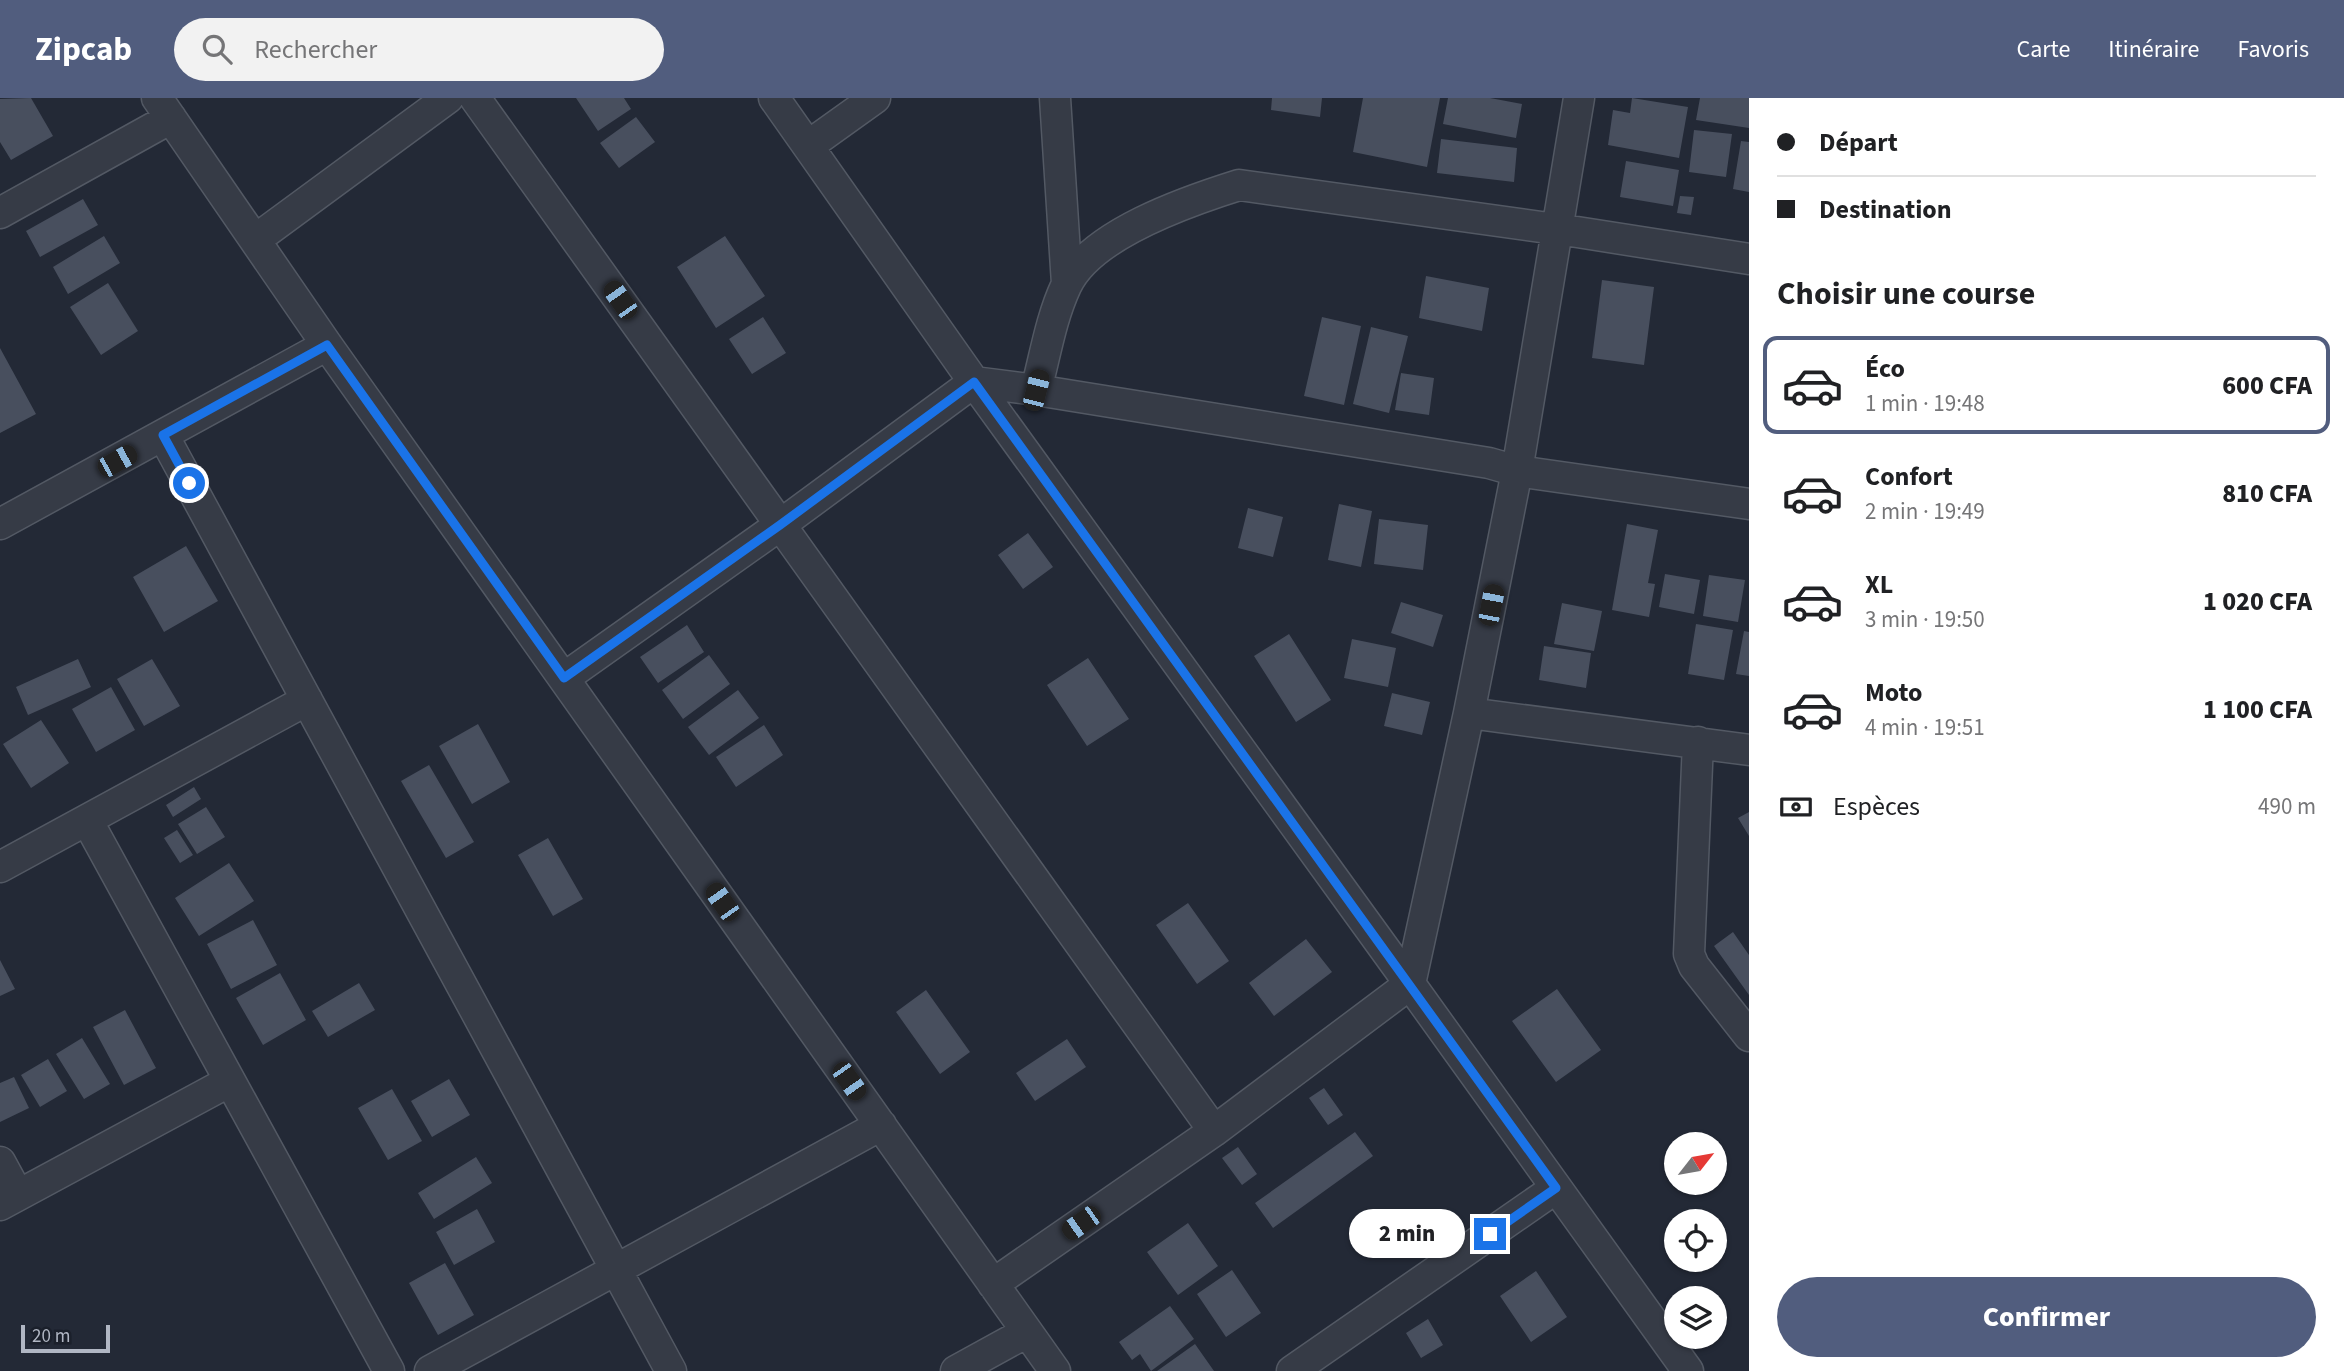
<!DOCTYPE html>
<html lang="fr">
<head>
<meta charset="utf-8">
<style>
	body { margin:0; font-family:"Source Sans 3",sans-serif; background:#f2f2f2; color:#202124; height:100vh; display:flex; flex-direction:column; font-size:26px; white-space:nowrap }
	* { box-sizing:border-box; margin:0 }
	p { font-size:23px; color:#757577 }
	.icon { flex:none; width:38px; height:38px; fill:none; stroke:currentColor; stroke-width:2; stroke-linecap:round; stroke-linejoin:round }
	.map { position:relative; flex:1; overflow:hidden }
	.sheet { display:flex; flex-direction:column; background:#fff; width:595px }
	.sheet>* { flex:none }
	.guide { display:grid; align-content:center; height:154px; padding:0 28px; background:#fff }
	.needle { width:46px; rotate:59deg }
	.tools { position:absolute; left:1664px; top:1034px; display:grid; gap:14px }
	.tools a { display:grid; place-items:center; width:63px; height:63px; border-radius:50%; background:#fff; box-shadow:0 2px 5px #0004; font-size:35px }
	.scale { position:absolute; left:21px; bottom:18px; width:89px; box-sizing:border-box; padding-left:7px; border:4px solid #b0b6c3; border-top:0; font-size:19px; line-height:24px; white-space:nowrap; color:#b0b6c3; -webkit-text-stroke:5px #1b202b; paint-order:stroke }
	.end { position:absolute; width:32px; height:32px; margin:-16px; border:9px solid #1a73e8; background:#fff; box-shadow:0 0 0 4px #fff }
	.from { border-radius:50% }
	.bubble { position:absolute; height:49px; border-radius:24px; background:#fff; box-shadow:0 2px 5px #0004; font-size:23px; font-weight:800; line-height:49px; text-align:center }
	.car { position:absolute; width:21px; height:42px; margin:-21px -10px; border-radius:9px; box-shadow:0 0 5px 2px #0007; background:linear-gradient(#222 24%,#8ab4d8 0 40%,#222 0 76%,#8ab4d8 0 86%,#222 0) }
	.guide b { display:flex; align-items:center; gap:24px; height:66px; font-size:26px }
	.guide b+b { border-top:2px solid #e0e0e0 }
	.guide i { width:18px; height:18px; background:#202124 }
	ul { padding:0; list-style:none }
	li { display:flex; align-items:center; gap:21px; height:98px; margin:0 14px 10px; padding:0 14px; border:4px solid transparent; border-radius:14px }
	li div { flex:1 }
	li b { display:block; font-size:26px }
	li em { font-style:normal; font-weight:800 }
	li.current { border-color:#515d7e }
	li>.icon { width:63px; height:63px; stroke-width:1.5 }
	h2 { padding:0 28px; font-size:32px; line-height:84px }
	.pay { display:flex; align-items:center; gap:18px; height:77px; padding:0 28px; font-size:26px }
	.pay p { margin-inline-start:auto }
	.cta { display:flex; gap:14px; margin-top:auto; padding:14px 28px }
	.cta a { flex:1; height:80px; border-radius:42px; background:#515d7e; color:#fff; font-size:28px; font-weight:800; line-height:80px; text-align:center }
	header { display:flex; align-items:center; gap:42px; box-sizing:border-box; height:98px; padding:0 35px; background:#515d7e; color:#fff }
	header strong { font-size:33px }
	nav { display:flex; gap:38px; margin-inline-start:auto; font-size:24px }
	.search { width:490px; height:63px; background:#f2f2f2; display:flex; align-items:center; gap:18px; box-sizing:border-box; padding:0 24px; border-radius:38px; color:#757577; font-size:26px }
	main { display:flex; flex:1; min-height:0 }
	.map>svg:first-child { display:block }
	.building { fill:#484f5e }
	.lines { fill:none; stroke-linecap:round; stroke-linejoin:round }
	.minor-casing { stroke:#535964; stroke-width:33 }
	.minor { stroke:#363b46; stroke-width:30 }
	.route { stroke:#1a73e8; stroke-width:9 }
</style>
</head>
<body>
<header>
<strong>Zipcab</strong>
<div class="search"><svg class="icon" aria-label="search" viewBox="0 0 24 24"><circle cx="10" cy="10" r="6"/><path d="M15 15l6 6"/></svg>Rechercher</div>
<nav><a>Carte</a><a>Itinéraire</a><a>Favoris</a></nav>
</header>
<main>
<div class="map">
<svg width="1749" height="1273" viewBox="0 0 1749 1273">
	<rect width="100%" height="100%" fill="#232936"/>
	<path class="building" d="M31,0L53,38L11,62L0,44V1Z
		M576,0H624L631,11L598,33Z
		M1272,0H1322L1320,19L1271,12Z
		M1363,0H1440L1427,69L1353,54Z
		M1448,0H1490L1522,6L1516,40L1443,26Z
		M1632,0L1688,9L1679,60L1608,47L1613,12L1630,15Z
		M1700,0H1749V30L1696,22Z
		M636,19L655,44L619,70L600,45Z
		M1694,32L1732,36L1726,79L1689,74Z
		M1441,41L1517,50L1514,84L1437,75Z
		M1741,43L1749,44V94L1733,91Z
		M1626,63L1679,72L1673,108L1620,99Z
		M1680,98L1694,99L1691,117L1677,115Z
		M83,101L98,127L40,159L26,133Z
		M104,138L120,165L68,196L53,169Z
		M725,138L765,198L716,230L677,169Z
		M1426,178L1489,190L1482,233L1419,220Z
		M1602,182L1654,189L1644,267L1592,260Z
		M108,185L138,233L101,257L70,209Z
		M763,219L786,255L752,276L729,241Z
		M1322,219L1361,228L1344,307L1304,298Z
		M1371,229L1408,238L1389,315L1353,306Z
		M0,250L36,316L0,335Z
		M1401,275L1434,280L1429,317L1395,312Z
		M1339,406L1372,413L1361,469L1328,462Z
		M1248,410L1283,419L1273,459L1238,450Z
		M1379,421L1428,427L1423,472L1374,466Z
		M1627,426L1658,432L1648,485L1655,486L1649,519L1612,512Z
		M1028,435L1053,469L1023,491L998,457Z
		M186,448L218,503L164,534L133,479Z
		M1665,476L1700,482L1694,516L1659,509Z
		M1709,477L1745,482L1738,524L1703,518Z
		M1401,504L1443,517L1433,549L1391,535Z
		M1562,505L1602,513L1594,553L1554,546Z
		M1696,526L1733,532L1724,582L1688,576Z
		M687,527L704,554L658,585L640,559Z
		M1744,533L1749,534V578L1736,576Z
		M1289,536L1331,602L1296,624L1254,558Z
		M1352,541L1396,550L1388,589L1344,580Z
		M1544,548L1591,555L1586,590L1539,582Z
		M709,557L730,586L683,621L662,592Z
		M1088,560L1129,621L1087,648L1047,587Z
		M78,561L91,589L28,617L16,589Z
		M152,561L180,608L144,628L117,581Z
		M111,589L135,632L96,654L72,611Z
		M738,592L759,620L709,657L688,629Z
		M1392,595L1430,604L1422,637L1384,628Z
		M41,622L69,665L31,690L3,646Z
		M478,626L510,684L472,706L439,648Z
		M764,627L783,657L736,689L716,659Z
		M429,667L474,744L446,760L401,683Z
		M194,689L201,701L173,719L166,707Z
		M206,709L225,739L197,756L178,726Z
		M1749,714V738L1738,720Z
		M177,732L193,757L180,765L164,740Z
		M548,740L583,801L553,818L518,757Z
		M229,765L254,803L199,838L175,800Z
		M1188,805L1229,863L1197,886L1156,827Z
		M253,822L277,867L231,891L207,846Z
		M1733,834L1749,857V897L1714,848Z
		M1306,841L1332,874L1274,918L1249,885Z
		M0,862L15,891L0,898Z
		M280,875L306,922L263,947L236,900Z
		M359,885L375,912L328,939L312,913Z
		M1557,891L1601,952L1556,984L1512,923Z
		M926,892L970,954L940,976L896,914Z
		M125,912L156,970L124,987L93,929Z
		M82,940L110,986L84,1001L56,956Z
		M1067,941L1086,969L1035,1003L1016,975Z
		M48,961L67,993L40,1009L21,977Z
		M14,979L29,1010L0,1024V985Z
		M449,981L470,1017L432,1039L411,1003Z
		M1324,990L1343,1017L1328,1027L1309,1000Z
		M392,991L422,1043L388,1062L358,1010Z
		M1355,1034L1373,1058L1273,1130L1255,1105Z
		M1238,1049L1257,1076L1242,1087L1222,1060Z
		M476,1059L492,1085L434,1121L418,1095Z
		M477,1111L495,1144L454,1167L436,1134Z
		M1188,1125L1218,1168L1178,1197L1147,1154Z
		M445,1165L474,1217L438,1237L409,1185Z
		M1232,1172L1261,1215L1226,1239L1197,1196Z
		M1536,1173L1567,1219L1531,1244L1500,1198Z
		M1170,1208L1194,1241L1151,1273L1140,1256L1132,1262L1119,1244Z
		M1428,1221L1443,1247L1421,1260L1406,1235Z
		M1195,1246L1214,1273H1157Z"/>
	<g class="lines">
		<defs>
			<path id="minor" d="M157,0L327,247L1055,1273
				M475,0L1214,1033
				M774,0L974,284L1410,886L1688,1273
				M1055,0L1067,186
				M808,48L875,0
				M0,115L171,20
				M255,142L448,0
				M1036,292C1045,258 1051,220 1066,188C1090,136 1188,103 1239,87L1577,134L1749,161
				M163,337L671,1273
				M0,426L327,247
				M564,580L780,427L974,284L1036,292L1489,365L1517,373L1749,406
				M1469,615L1749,652
				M1698,644L1689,856L1694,868L1749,938
				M87,722L389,1273
				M0,769L307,602
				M0,1064L18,1097
				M0,1107L230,983
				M993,1186L1214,1033L1410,886L1469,615L1517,373L1579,0
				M430,1273L881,1027
				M956,1273L1027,1234
				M1292,1273L1556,1090"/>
		</defs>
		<use href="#minor" class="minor-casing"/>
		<use href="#minor" class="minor"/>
	</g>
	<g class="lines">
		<path class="route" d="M189,385L163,337L327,247L564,580L780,427L974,284L1556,1090L1490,1136"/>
	</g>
</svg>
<div class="tools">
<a><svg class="needle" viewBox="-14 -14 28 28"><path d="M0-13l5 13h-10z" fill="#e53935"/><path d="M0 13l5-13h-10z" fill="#757577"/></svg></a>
<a><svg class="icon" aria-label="locate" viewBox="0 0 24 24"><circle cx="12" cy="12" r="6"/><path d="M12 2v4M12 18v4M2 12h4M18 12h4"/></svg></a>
<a><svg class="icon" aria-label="layers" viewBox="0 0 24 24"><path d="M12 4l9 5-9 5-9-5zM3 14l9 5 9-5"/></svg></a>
</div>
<div class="scale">20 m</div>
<i class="end from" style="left:189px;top:385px"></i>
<i class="end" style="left:1490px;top:1136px"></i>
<div class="bubble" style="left:1349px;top:1111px;width:116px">2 min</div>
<i class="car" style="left:620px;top:202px;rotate:325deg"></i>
<i class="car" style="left:1036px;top:292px;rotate:14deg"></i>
<i class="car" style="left:117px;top:363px;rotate:61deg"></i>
<i class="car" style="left:1491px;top:507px;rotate:11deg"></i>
<i class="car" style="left:722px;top:804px;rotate:325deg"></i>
<i class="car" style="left:849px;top:983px;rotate:145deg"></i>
<i class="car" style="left:1081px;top:1125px;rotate:235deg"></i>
</div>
<section class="sheet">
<div class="guide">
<b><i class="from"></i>Départ</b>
<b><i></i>Destination</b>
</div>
<h2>Choisir une course</h2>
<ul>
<li class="current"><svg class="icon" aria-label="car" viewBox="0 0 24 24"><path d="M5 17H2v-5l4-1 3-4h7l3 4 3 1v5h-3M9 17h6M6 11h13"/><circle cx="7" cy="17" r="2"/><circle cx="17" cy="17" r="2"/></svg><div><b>Éco</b><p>1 min · 19:48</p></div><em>600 CFA</em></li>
<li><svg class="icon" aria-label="car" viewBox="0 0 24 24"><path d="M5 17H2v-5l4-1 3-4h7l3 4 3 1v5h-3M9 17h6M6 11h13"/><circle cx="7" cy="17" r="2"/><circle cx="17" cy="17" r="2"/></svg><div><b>Confort</b><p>2 min · 19:49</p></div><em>810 CFA</em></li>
<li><svg class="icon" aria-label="car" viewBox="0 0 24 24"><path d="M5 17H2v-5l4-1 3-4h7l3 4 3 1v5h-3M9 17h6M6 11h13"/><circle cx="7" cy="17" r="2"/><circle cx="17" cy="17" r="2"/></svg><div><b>XL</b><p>3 min · 19:50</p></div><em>1 020 CFA</em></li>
<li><svg class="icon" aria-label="car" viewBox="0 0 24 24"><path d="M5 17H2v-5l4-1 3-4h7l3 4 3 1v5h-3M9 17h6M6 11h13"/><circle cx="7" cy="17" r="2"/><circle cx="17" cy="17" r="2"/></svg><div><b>Moto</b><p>4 min · 19:51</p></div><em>1 100 CFA</em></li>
</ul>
<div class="pay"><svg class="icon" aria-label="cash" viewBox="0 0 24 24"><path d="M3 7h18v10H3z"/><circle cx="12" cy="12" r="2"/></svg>Espèces<p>490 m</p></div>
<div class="cta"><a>Confirmer</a></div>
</section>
</main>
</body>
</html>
